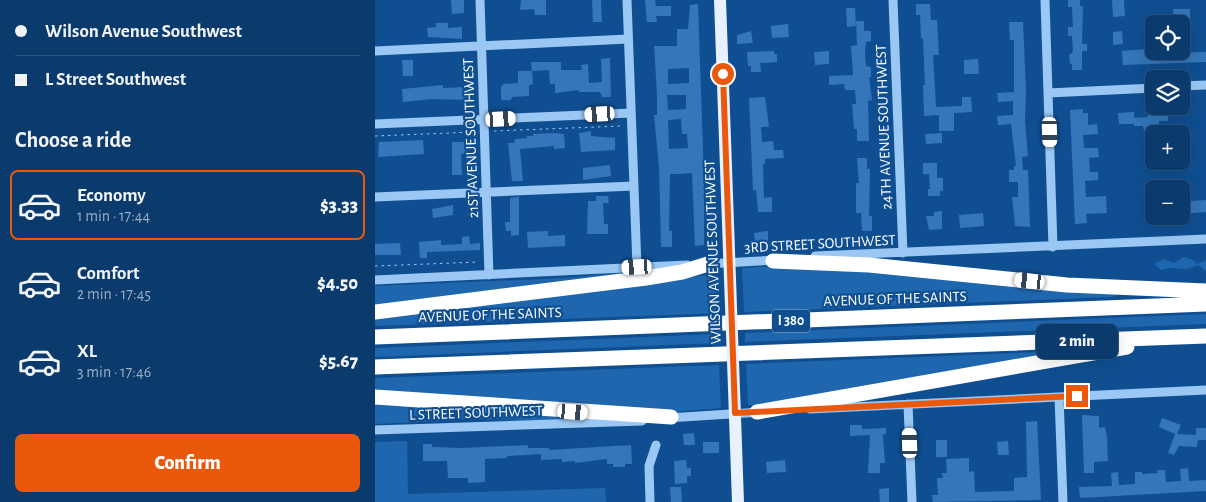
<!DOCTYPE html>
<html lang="en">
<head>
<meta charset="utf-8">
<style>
	body { margin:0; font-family:"Alegreya Sans",sans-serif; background:#194675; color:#f1f3f6; height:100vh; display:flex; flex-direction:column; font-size:19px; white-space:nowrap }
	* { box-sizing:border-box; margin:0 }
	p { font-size:16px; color:#9aadc2 }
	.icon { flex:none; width:28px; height:28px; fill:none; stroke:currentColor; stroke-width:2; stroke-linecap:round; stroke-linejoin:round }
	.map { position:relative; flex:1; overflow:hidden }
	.side { display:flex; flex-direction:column; background:#0b3b6d; width:375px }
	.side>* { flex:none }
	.top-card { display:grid; align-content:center; height:110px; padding:0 15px; background:#0b3b6d }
	.tools { position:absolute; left:770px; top:15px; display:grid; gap:10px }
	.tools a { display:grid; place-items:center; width:45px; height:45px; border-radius:8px; background:#0b3b6d; box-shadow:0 5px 20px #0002,0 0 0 1px #2b5580; font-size:25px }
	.end { position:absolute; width:22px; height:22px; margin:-11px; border:6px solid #ea580c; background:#fff; box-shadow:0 0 0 2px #fff }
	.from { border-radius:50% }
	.bubble { position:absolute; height:35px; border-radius:8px; background:#0b3b6d; box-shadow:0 5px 20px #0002,0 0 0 1px #2b5580; font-size:16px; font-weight:800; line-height:35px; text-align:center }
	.car { position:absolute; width:15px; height:30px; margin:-15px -8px; border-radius:6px; box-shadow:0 0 4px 1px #0007; background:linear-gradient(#fff 24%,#345 0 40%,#fff 0 76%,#345 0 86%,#fff 0) }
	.top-card b { display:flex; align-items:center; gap:18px; height:48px; font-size:19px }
	.top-card b+b { border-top:1px solid #2b5580 }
	.top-card i { width:12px; height:12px; background:#f1f3f6 }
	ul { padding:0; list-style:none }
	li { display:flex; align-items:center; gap:15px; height:70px; margin:0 10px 8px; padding:0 5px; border:2px solid transparent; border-radius:8px }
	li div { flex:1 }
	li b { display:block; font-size:19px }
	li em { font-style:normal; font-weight:800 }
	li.selected { border-color:#ea580c }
	li>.icon { width:45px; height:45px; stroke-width:1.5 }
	h2 { padding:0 15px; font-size:22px; line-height:60px }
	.action { display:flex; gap:10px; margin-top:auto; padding:10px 15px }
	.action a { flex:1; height:58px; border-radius:8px; background:#ea580c; color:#fff; font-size:20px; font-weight:800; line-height:58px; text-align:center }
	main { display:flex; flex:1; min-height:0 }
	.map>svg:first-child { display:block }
	.green { fill:#1e67af }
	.building { fill:#3476b9; fill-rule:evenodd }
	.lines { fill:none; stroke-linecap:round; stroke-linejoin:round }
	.path { stroke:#9ac7f3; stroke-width:1; stroke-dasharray:2.5 4; stroke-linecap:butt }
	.minor { stroke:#9ac7f3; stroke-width:9 }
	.major { stroke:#e7f1ff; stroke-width:12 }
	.highway { stroke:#fff; stroke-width:15 }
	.major-bridge { stroke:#e7f1ff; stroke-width:12 }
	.route { stroke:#ea580c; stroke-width:6 }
	.labels { text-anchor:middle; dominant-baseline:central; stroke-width:4.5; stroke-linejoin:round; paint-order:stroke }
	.shield { fill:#0f4f91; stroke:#b7cade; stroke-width:1 }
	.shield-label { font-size:14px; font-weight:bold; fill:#fff }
	.street-label { font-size:15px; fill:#fff; stroke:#0f4f91 }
</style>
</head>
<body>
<main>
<section class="side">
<div class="top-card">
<b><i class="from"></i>Wilson Avenue Southwest</b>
<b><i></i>L Street Southwest</b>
</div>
<h2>Choose a ride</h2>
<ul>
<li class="selected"><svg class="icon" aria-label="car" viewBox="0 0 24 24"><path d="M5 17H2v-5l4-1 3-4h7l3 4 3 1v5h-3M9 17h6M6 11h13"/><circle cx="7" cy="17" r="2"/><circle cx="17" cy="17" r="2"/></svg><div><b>Economy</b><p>1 min · 17:44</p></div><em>$3.33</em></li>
<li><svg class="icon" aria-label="car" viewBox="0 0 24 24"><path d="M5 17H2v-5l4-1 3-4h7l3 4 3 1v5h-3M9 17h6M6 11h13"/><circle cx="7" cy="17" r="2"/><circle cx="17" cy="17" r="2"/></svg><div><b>Comfort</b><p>2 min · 17:45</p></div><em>$4.50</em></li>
<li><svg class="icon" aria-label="car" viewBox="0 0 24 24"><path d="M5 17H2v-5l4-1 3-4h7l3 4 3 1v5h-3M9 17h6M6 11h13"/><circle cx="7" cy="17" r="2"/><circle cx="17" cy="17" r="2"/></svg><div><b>XL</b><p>3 min · 17:46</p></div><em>$5.67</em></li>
</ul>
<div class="action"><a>Confirm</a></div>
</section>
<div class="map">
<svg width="831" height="502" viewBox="0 0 831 502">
	<rect width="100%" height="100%" fill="#0f4f91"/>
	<path class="green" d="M809,257L818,260L822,264L831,260V271L823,265C811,272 802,267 794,268C791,269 789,270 786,270L779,264L789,259L799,263Z
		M422,265L742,294L737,297L369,312L367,268Z
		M263,271L0,308V286L191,278Z
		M332,275H341L343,313L0,326V316Z
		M831,314V324L370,342V333Z
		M343,334L344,343L0,357V348Z
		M689,351L409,402L373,405L371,364Z
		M344,365L346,408L297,412L0,393V378Z
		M0,401L219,417L195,421L105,419L0,424Z
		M32,441L33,494L230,488L231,502H0V442Z"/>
	<path class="building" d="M76,0H89V13L77,14Z
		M146,0H171V15H160L159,9L145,10Z
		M217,0H226L227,22H218Z
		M270,0H280L281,6H296V16H281L282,22H272Z
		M693,0H705V6H708L707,44H712V51H707V70H697V64H695L694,55L698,52L697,36H693V27H698L697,7H693Z
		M737,0H749L750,16L738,17Z
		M323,4L329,180V245L320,246L317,173L304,174H295L294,231H297V247H286L284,167L279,115H282V95L279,46H302V29H313L315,5ZM314,68V83L293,84V69ZM292,95H311V109L293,110ZM306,119L307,134H312L313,148L294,149L293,120Z
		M541,4H555L556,20H562L564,55H558L561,107L587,106V97H596L597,112L579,113V131H564V115L549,116L548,85H550L548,38H546L545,15H541Z
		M471,8H480L481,26L472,27Z
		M798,9H815V27L806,28V24H799Z
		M481,21H489V31H496V41L491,42L490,53L491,66L496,67V77H494L497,100L493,101L494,141H482V129H479L477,104H481L480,90H470L469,84L454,85V76L478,75L476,46L482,45Z
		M634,22H648L651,90L650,122L653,156L647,157L648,170H653L655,227L640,226L637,197H643V182H634V170H639V166H641L636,124L623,125L622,116L638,115V101L623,102L622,93L639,92V40H635Z
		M61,23H73V28L87,27V39L53,37L52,28L61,27Z
		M413,24L414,37L397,38L396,26Z
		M376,31L378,43L362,44V35Z
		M747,31L748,44L738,45V32Z
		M772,49V52L784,53L831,52V62L748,65L747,51Z
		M399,51V54H402V62L385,63L386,72H376V66H373L372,52Z
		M454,51V64L440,65L439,52Z
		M235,58L236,97H227L225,92H204V90L180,93V84H175L174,70L157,71L158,84L154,85V96L137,97L136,100H127L126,98V86H128V84L143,83V71H157L156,62H186V70H207L206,65L213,64L214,83L227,82L226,59Z
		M603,59L604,74H589V60Z
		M27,60H38V76H28Z
		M68,85V88L90,87L91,100L57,99L28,102L27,89Z
		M390,97L394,127H386L387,142L398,141L399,150H408L409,158L390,159V164H388L389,198L397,197V212H383L381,190L378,191L374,98Z
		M708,109V113H713V125L722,124L723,134L708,135L709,148H723L724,157L714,158L715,172H723V180L710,181L711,197L731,196L732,213L711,214L712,223L700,224L695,110Z
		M793,109V121H784V126H776V130L769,131L768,126H759V124H744L743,113L759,112V118L773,117V110Z
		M216,131V136L240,138V150L206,152L204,133Z
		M180,133L189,134L190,148L179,149V146L145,149L148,181H137L133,143H139L140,139L152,138V136H158V134Z
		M567,133V143L551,144L550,134Z
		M48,140L49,154L3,157L4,142Z
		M77,142H92V153L86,154L87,175H77Z
		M482,158H492V169H495L494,216H497V231H487L486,213H481V183H484Z
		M548,163H562V178H568V191H565V196H553V189H555L554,174H548Z
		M235,165L236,176L208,180V168Z
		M221,196H233L234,203H228L229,224H233V234H212L213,201H221Z
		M144,197V235L136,236V231H131L130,222H135V198Z
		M806,198H816V201L831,200V212L806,214Z
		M78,205V215L58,218L57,209Z
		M567,211V229L554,230L551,216H559V212Z
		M608,213L609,226L585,228L584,215Z
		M173,231V236L190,235V246L153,248L152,232Z
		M393,231V242L380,241L379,233Z
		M94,236L95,244L105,243V250L52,252V258H45L44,242L66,240V245L87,244V237Z
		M25,243L26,255H0V244Z
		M707,415L724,416V428L730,427L732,436L733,461L719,462V473H709Z
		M787,418L806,425L802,434L821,435V428H831V440H823L822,447L804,446L799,455L793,453L800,434L784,427Z
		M662,421L666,500L558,502L557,495H563L562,478H568L567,473H572L571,459L594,458V472L599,471L600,492L639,491V478L652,477L651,422Z
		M475,425H487V429L511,428V434L506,435H508L510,463H505V473H493L495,435L475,436Z
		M319,433L320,445H309L308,434Z
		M561,440H572V457H561Z
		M633,441L634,455H623L622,442Z
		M328,442H344V453H328Z
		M48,444H57V447L87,448L153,445V448H174V450L256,445L257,464H250V467H238V464H232V459L200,463V461L187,462V459L166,460V454L132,456V458L110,459V482L93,483V478H73L72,461H48Z
		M311,460L312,468H316V476H312V483L300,484L299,461Z
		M410,460L411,472L392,473L391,462Z
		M813,468L814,481L831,480V491L705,498L704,487L737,486L736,473L743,472L744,485L760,484V472H767V474L783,473L782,470H790L791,482L806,481L805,469Z
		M295,487H306L307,502H296Z
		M514,488V502H505L504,489Z"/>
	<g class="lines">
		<path class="path" d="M119,131L247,126
			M0,136L99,132
			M0,266L104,262"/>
		<path class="minor" d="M105,0L114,275
			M252,0L262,267
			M518,0L528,253
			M670,0L678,247
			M0,51L253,39
			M806,86L831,85
			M673,93L779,88
			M0,124L256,113
			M0,197L259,186
			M440,256L831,239
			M330,264L402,260
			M0,280L312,265
			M684,397L688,502
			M533,404L537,502
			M435,409L831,390
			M292,418L387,412
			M0,430L267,421
			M275,502L274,466L281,445"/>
		<path class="major" d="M345,0L355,279
			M359,389L363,502"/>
		<path class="highway" d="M398,261L494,265L692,285L831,291
			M0,312L271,278L307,272L333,264
			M0,337L831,304
			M0,367L831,336
			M0,397L296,417
			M382,412L752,347"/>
		<path class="major-bridge" d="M355,279L359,389"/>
	</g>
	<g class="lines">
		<path class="route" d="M348,74L360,413L702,396"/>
	</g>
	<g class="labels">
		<rect class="shield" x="397" y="309.5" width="38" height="23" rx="4"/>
		<g class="shield-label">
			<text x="416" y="321">I 380</text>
		</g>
		<g class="street-label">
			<text transform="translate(509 127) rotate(-92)">24TH AVENUE SOUTHWEST</text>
			<text transform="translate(96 138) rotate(-92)">21ST AVENUE SOUTHWEST</text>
			<text transform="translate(445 244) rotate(-3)">3RD STREET SOUTHWEST</text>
			<text transform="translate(338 252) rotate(-92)">WILSON AVENUE SOUTHWEST</text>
			<text transform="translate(520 299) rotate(-2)">AVENUE OF THE SAINTS</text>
			<text transform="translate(115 315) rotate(-2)">AVENUE OF THE SAINTS</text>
			<text transform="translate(101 413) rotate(-2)">L STREET SOUTHWEST</text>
		</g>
	</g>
</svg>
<div class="tools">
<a><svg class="icon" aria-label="locate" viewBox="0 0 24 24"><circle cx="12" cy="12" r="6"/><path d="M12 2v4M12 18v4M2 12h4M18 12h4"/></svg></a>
<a><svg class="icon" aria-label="layers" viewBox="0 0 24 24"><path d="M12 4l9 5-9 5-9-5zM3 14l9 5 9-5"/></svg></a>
<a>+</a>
<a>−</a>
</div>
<i class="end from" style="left:348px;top:74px"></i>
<i class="end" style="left:702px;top:396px"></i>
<div class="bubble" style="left:661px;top:324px;width:82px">2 min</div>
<i class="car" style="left:225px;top:114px;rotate:267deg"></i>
<i class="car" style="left:126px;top:119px;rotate:87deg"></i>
<i class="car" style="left:675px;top:132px;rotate:178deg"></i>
<i class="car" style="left:262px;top:267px;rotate:267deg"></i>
<i class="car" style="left:655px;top:281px;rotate:276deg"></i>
<i class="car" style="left:198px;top:412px;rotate:95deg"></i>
<i class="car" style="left:535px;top:443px;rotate:358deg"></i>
</div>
</main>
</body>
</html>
